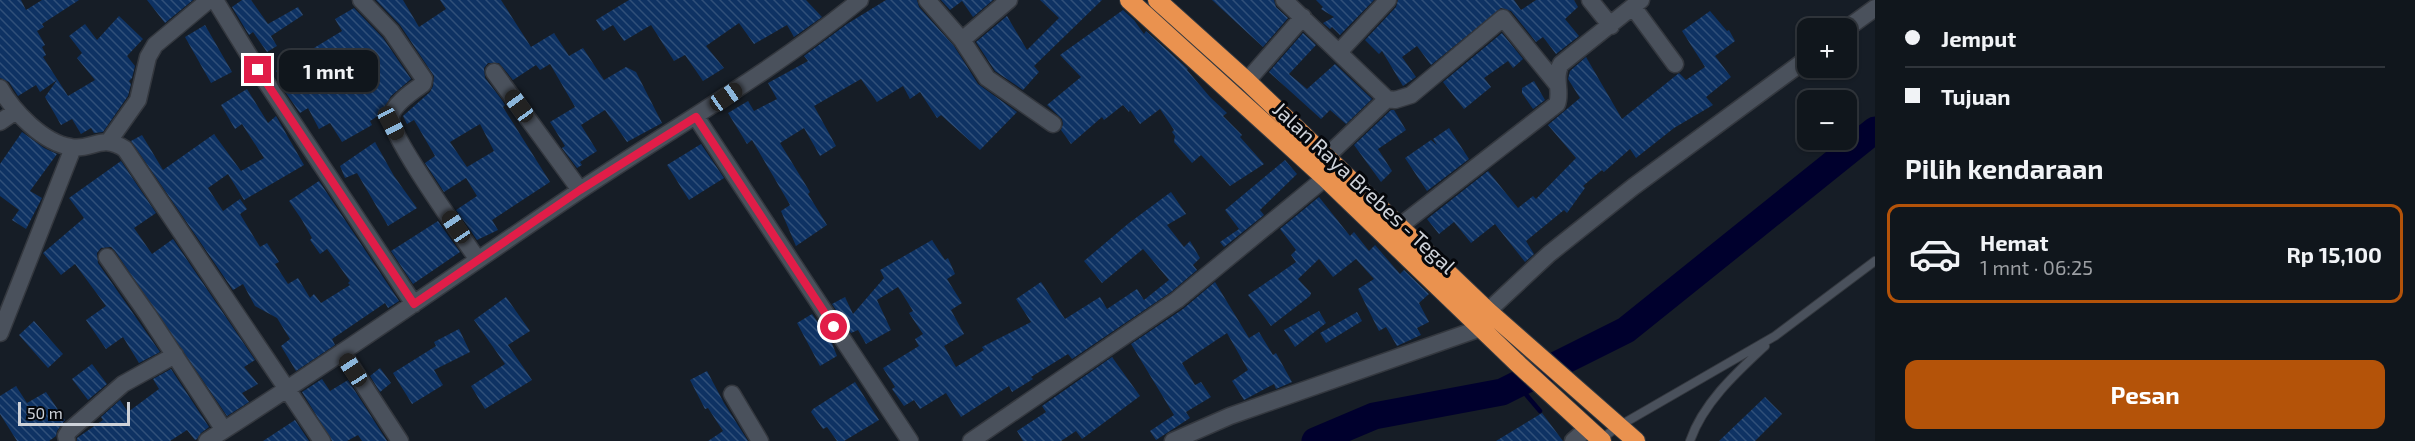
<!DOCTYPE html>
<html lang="id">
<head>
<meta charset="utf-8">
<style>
	body { margin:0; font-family:"Exo 2",sans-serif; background:#1e2329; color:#f1f3f6; height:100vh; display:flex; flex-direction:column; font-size:22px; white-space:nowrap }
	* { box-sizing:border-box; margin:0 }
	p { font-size:20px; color:#9c9fa3 }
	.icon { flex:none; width:33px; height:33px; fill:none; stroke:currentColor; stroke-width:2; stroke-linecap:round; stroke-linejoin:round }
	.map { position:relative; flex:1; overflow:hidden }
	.details { display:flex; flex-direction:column; background:#10161c; width:540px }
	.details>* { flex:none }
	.hud { display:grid; align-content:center; height:132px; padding:0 30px; background:#10161c }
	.buttons { position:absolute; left:1797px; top:18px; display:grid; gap:12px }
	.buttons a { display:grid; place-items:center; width:60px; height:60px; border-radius:12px; background:#10161c; box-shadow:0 2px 4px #0004,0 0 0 2px #30353b; font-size:30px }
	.scale { position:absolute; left:18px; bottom:15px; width:112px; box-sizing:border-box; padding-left:6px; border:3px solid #ced2d9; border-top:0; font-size:16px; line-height:21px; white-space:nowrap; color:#ced2d9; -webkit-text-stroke:4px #05070b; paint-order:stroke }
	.end { position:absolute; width:27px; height:27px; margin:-14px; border:8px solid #e11d48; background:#fff; box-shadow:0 0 0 3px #fff }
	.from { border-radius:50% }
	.bubble { position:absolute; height:42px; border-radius:12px; background:#10161c; box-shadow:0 2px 4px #0004,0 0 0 2px #30353b; font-size:20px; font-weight:700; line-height:42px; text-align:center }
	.car { position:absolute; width:18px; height:36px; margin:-18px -9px; border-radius:8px; box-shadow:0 0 4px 2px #0007; background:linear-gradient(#222 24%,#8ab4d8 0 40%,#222 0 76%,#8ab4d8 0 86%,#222 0) }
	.hud b { display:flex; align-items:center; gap:21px; height:57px; font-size:22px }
	.hud b+b { border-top:2px solid #30353b }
	.hud i { width:15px; height:15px; background:#f1f3f6 }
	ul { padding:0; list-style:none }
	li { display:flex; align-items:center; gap:18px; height:99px; margin:0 12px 9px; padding:0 18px; border:3px solid transparent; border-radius:12px }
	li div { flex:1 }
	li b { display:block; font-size:22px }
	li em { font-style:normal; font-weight:700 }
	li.on { border-color:#b45309 }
	li>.icon { width:54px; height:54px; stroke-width:1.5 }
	h2 { padding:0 30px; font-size:27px; line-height:72px }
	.action { display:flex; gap:12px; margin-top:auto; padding:12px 30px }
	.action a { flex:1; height:69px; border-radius:12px; background:#b45309; color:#fff; font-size:24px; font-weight:700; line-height:69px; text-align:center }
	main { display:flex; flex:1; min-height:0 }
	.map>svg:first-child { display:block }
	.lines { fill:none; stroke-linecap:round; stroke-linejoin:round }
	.stream { stroke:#00002d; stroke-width:4.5 }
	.river { stroke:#00002d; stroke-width:27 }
	.building { fill:url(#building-back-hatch); fill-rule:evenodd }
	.lane-casing { stroke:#34383f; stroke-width:10 }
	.street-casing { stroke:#34383f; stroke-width:19 }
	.highway-casing { stroke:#34383f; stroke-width:20 }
	.lane { stroke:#4a515c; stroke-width:8 }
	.street { stroke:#4a515c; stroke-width:16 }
	.highway { stroke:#ea924f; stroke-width:18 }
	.route { stroke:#e11d48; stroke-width:8 }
	.labels { text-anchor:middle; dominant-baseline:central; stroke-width:6; stroke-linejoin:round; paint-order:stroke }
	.street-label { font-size:21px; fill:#ced2d9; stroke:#05070b }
</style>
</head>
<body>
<main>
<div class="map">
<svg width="1875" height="441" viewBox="0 0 1875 441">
	<defs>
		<pattern id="building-back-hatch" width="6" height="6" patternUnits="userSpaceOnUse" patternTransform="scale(1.5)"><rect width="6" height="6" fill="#0e3263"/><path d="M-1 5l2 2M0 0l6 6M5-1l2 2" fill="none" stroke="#304f79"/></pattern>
	</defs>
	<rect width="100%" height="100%" fill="#161d26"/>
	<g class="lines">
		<path class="stream" d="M1517,384L1540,411"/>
		<path class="river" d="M1315,441L1374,416L1502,392L1626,330L1875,130"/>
	</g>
	<path class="building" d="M0,0H21L26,10L42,0H79L42,24L44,27L37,31L45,45L42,47L46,55L43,57L68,96L95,80L77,58L82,53L69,36L85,24L97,40L119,16L143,39L127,56L135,66L132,78L129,81L131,84L128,96L103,132L94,133L91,128L81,134L72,119L61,125L45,97L57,80L40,92L36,85L18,96L9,82L0,78Z
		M147,0H193L165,23Z
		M242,0H251L268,24L298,7L303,15L271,36L277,46L267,52L253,32L249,35L232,7Z
		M376,0H403L419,27L446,9L440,0H501L531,47L554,33L569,56L583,48L604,80L626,67L636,72L662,123L627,142L605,110L581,125L597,151L580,162L582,165L577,168L562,148L565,146L550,122L575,107L550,64L540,70L536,65L513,80L499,63H488L484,68L485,78L502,100L505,105L503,107L550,182L492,220L498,230L477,240L456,210L477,196L466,178L444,192L425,163L435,156L414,120L407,124L403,116L430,92L433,86L434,76L400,25ZM480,124L494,151L467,167L450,142Z
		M629,0H806L822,17L794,37L787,25L754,44L739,23L706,46L724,68L703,81L685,55L674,61L651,25L624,41L613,25L603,31L596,20Z
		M886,0H917L919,7L954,46L978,84L1017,112L980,150L941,115L937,118L920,92L910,99L903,86L877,102L861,79L814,106L836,146L820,156L804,128L780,143L810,192L808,194L827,225L796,246L781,211L790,205L752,140L747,144L728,113L748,101L754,111L777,99L768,83L808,61L804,56L847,24Z
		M941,0H993L973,17L962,1L950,10Z
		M1040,0H1102L1034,66L1039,72L1023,90L995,71L976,42L1007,16L1027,50L1059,18Z
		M1212,0H1274L1276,7L1288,18L1263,47Z
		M1316,0H1374L1340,35L1332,27L1330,29L1323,23L1334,17L1321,9L1323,7Z
		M1398,0H1514L1521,10L1536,0H1574L1578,7L1565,19L1579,36L1556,54L1543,37L1536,42L1511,11L1501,8L1431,65L1417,46L1402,57L1416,77L1403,86L1382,51L1379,54L1365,40L1396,7Z
		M354,8L383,38L411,79L391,96L381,114L370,121L372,125L342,142L330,123L319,129L308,108L300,113L281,86L284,83L276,71L342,31L335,19Z
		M1123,10L1134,20L1144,34L1146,31L1188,69L1187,70L1210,97L1227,113L1223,116L1242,135L1240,137L1264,164L1230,186L1201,155L1192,163L1174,142L1175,136L1172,132L1174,130L1160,109L1140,124L1130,110L1129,112L1123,105L1104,120L1102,117L1071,144L1061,130L1063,124L1062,119L1047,105L1081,77L1060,55Z
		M1710,11L1727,31L1729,30L1735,41L1715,56L1731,77L1706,97L1713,105L1674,128L1636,158L1630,149L1604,172L1602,170L1583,186L1585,188L1567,213L1564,210L1526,241L1534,254L1525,262L1495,224L1471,243L1454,222L1439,234L1427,219L1488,171L1518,208L1533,196L1536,199L1576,158L1548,125L1580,98L1568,79L1570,71L1586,57L1622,119L1679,73L1686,80L1705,67L1682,31Z
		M205,25L232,72L211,83L185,37Z
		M1303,33L1316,45L1289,74L1307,89L1335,64L1372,99L1346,124L1330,110L1321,119L1269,72Z
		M1502,33L1523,59L1513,68L1508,61L1484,78L1491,87L1464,109L1443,82Z
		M1534,81L1545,100L1533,109L1522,93V88Z
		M247,89L268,123L276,116L304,165L244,200L228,174L208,188L223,211L240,199L247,209L240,214L260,247L267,243L279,262L275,264L288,284L298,278L310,298L314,294L321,303L350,285L348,283L350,281L327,249L320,254L310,240L312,238L302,220L289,201L319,181L399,301L388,308L385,303L332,339L335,345L296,371L281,346L290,339L277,318L255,306L243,284L233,290L131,141L142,135L163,170L214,134L241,171L264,158L242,124L235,129L221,105Z
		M1391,110H1394L1406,130L1378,149L1392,171L1381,182L1354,145Z
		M1449,128L1469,159L1427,191L1405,158L1431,140L1437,145L1433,139Z
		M22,132L44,148L57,154L30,191L42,198L26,229L12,220L19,210L0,196V164Z
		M375,142L394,176L417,208L388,226L357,173L345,178L340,166Z
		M701,144L724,178L689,200L667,165Z
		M1285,160L1297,174L1260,210L1264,215L1224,247L1220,242L1239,229L1225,210Z
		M121,161L156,213L134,228L152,254L173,239L255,360L244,367L258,384L242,393L249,402L227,416L115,251L111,247L101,248L97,253L98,263L160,352L139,363L123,337L106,349L86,320L106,306L75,264L61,275L43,253L84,218L69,198Z
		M1171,192L1186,214L1167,225L1184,247L1190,241L1200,258L1193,265L1197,270L1171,292L1072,359L1068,354L1031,377L1033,379L1012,392L1009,386L961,417L946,393L920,409L914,400L904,406L892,389L895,387L883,368L919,346L915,339L923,334L909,313L913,311L898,287L877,300L891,330L866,344L858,330L851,333L832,304L845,297L853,314L884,278L880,270L932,240L945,260L948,258L955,274L947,279L962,303L951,310L964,334L944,346L956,367L984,350L982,347L1031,322L1016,299L1041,282L1065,319L1100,297L1107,309L1137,289L1144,300L1169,280L1143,249L1102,283L1084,261L1129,223Z
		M1319,197L1350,236L1354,232L1369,251L1375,245L1400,274L1404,270L1429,294L1419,303L1429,322L1417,328L1421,335L1397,346L1386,327L1379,331L1358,289L1374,279L1356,259L1333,277L1319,259L1298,279L1311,293L1310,296L1271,326L1248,295L1296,262L1291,255L1296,250L1280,229Z
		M438,221L460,252L413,284L391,251Z
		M1215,282L1249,338L1259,332L1273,355L1276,353L1292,382L1276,389L1274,384L1244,400L1232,381L1248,370L1227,333L1182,363L1195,385L1201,382L1211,397L1186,412L1190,418L1156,440L1150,431L1174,415L1131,344L1183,309Z
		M506,297L530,331L508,345L532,380L485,409L471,386L505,364L474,320Z
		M1319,311L1326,323L1295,347L1284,330Z
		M1357,312L1362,321L1326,343L1320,333Z
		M812,314L831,341L837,356L820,366L797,323Z
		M34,321L63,354L48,368L19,335Z
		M459,329L470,352L434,370L443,385L412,404L393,373L436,346L434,342Z
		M1112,357L1140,396L1082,439L1076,431L1061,441H1023L1017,431L1046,412L1042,406Z
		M92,364L107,384L88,400L72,379Z
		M380,368L391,383L380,392L370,376Z
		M171,369L209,427L201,433L197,439L195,440L187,430L170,441H77V438L103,420L101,417L120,400L128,412L159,389L153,379Z
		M707,371L724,403L748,441H708L723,431L708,408L705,409L690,380Z
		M322,379L330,391L348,380L387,441H362L358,435L347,441H332L302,392Z
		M855,382L879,420L844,441H837L827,427L823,429L811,412L813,409Z
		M16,386L27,403L46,392L65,420L57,431L56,436L49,441H17L0,414V396Z
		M1765,397L1782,414L1755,441H1719Z
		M1542,413L1563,441H1496Z
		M295,420L309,441H263Z"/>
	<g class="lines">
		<defs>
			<path id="lane" d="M1601,439L1619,426L1775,336L1875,261
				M1690,441C1703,403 1736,373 1765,346"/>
			<path id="street" d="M215,0L258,70L414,304
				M361,0L391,31L424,79L423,84C413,91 392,105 391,117C389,135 464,239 478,260
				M927,0L962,40L987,78L1053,124
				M1284,0L1387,99L1395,100L1411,95L1503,18L1556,83
				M1590,0L1611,26
				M1633,7L1675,64
				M1846,29L1875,8
				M962,40L1009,0
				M1339,52L1388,0
				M494,72L580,190
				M1247,81L1303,17
				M0,88C13,111 43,143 71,147C92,151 101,133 125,149L322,441
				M696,117L910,441
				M0,122L16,111
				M109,141L138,100L148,57L155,45L209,0
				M1326,157L1387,99
				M1400,226L1557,104C1562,91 1553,78 1561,64L1641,0
				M107,257L148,315L224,430
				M1488,311L1549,254L1633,187L1808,58
				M0,333L73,148
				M342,352L400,441
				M732,394L760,441
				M67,441L66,436L69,431L123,384L175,355
				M207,441C333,361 455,275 579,191C673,128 772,72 860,0
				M971,441L1177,300L1325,178
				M1173,441L1230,416L1481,328
				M1573,441L1588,428"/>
			<path id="highway" d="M1129,0L1325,178L1516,362L1602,441
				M1157,0L1247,81L1488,311L1636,441"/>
		</defs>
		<use href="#lane" class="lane-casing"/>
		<use href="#street" class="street-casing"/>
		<use href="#highway" class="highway-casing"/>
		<use href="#lane" class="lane"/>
		<use href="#street" class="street"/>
		<use href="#highway" class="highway"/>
	</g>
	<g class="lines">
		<path class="route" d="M258,70L414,304L580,190L696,117L834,327"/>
	</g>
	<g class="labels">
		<g class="street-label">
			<text transform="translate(1365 187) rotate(43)">Jalan Raya Brebes - Tegal</text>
		</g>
	</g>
</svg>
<div class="buttons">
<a>+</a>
<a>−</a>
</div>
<div class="scale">50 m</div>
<i class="end from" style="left:834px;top:327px"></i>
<i class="end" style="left:258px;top:70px"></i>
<div class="bubble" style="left:279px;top:50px;width:99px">1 mnt</div>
<i class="car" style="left:726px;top:97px;rotate:55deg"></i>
<i class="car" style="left:519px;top:106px;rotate:324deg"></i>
<i class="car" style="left:391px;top:123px;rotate:152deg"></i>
<i class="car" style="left:456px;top:227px;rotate:326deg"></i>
<i class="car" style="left:353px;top:370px;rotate:327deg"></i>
</div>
<section class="details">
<div class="hud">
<b><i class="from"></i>Jemput</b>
<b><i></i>Tujuan</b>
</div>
<h2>Pilih kendaraan</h2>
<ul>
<li class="on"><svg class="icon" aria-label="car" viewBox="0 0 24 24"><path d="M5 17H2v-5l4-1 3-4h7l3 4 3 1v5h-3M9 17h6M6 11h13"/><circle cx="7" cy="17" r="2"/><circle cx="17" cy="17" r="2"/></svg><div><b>Hemat</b><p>1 mnt · 06:25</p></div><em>Rp 15,100</em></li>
</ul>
<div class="action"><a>Pesan</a></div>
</section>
</main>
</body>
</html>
